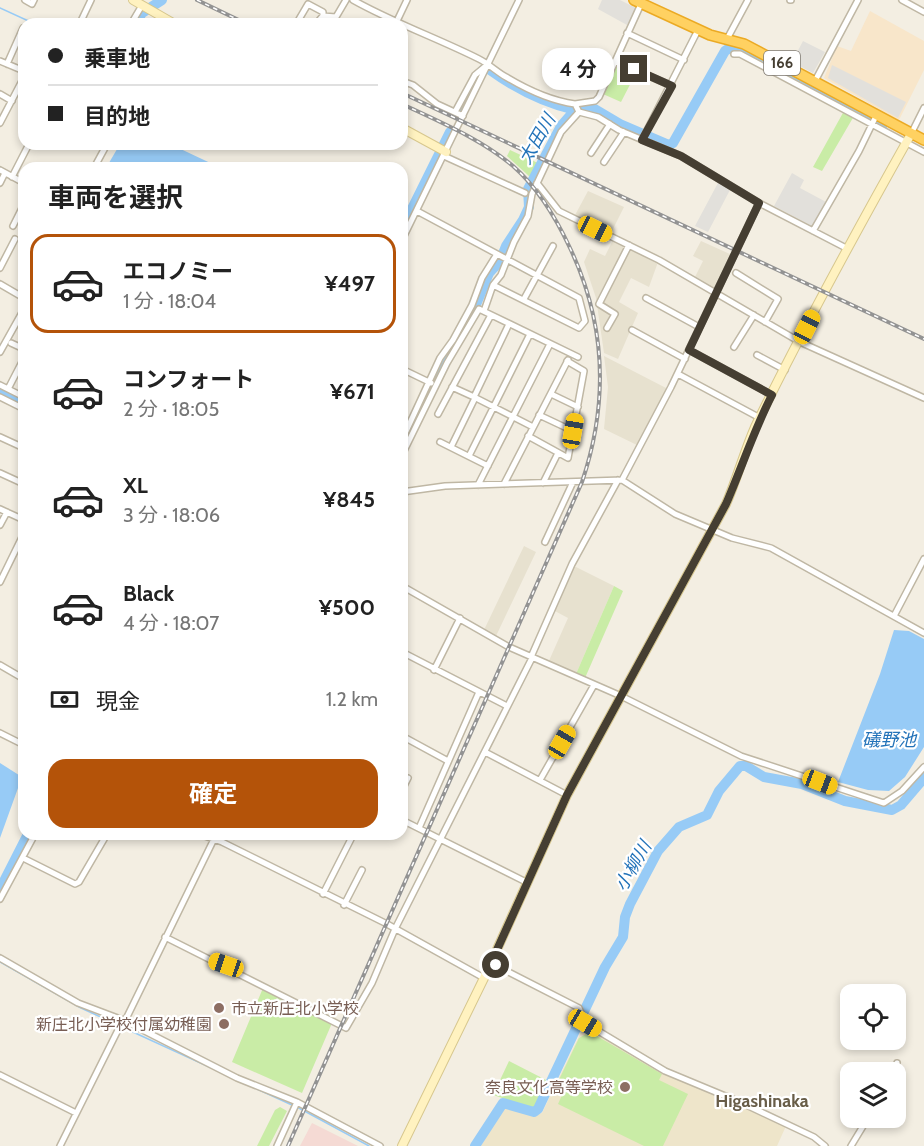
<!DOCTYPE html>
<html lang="ja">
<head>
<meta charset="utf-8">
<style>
	body { margin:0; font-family:Cabin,"Noto Sans JP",sans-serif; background:#f2f2f2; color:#222; height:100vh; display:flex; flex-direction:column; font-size:22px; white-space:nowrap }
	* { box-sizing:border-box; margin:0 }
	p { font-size:20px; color:#767676 }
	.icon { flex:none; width:33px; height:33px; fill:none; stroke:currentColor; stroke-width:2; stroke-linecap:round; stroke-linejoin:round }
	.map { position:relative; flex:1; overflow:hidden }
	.sheet { position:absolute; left:18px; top:162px; width:390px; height:678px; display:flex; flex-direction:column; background:#fff; border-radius:18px; box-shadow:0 3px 9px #0003 }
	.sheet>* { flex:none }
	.top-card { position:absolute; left:18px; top:18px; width:390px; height:132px; border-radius:18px; box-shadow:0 3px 9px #0003; display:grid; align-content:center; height:132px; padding:0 30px; background:#fff }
	.fabs { position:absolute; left:840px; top:984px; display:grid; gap:12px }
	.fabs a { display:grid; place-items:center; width:66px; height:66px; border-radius:12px; background:#fff; box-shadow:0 3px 9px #0003; font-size:30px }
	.end { position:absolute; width:27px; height:27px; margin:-14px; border:8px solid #453e32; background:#fff; box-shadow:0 0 0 3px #fff }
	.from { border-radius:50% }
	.bubble { position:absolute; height:42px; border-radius:18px; background:#fff; box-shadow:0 3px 9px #0003; font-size:20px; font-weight:700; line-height:42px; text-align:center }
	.car { position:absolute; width:18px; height:36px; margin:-18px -9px; border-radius:8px; box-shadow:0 0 4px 2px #0007; background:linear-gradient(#f5c518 24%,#345 0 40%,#f5c518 0 76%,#345 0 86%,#f5c518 0) }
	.top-card b { display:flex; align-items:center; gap:21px; height:57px; font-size:22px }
	.top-card b+b { border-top:2px solid #e0e0e0 }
	.top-card i { width:15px; height:15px; background:#222 }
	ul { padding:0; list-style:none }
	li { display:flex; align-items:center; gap:18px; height:99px; margin:0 12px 9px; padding:0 18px; border:3px solid transparent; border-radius:18px }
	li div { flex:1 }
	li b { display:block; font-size:22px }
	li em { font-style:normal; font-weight:700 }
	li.on { border-color:#b45309 }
	li>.icon { width:54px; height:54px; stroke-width:1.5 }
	h2 { padding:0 30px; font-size:27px; line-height:72px }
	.pay { display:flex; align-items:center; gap:15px; height:66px; padding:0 30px; font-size:22px }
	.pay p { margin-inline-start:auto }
	.button { display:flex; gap:12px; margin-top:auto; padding:12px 30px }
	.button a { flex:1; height:69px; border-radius:18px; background:#b45309; color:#fff; font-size:24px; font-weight:700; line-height:69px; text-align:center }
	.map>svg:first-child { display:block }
	.residential { fill:#e7e1cf }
	.commercial { fill:#f8e6ca }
	.education { fill:#eee5ca }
	.medical { fill:#f5dad4 }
	.green { fill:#c9eca6 }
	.parking { fill:#e2e0db }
	.water { fill:#97cbf6 }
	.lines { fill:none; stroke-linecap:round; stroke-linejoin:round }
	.stream { stroke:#97cbf6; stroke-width:1.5 }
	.river { stroke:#97cbf6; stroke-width:10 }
	.street-casing { stroke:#bfb7a4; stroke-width:8 }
	.secondary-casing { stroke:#d7c78d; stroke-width:10 }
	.highway-casing { stroke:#ebaa24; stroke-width:12 }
	.street { stroke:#fff; stroke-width:5 }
	.secondary { stroke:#fff2c0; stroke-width:8 }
	.highway { stroke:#ffd161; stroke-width:9 }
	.rail-casing { stroke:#939393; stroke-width:4 }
	.rail { stroke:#fff; stroke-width:1.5; stroke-dasharray:4.5; stroke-linecap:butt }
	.route { stroke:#453e32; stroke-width:8 }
	.education-dot { fill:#8d6e63; stroke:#fff; stroke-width:2 }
	.labels { text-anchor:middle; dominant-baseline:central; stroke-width:4.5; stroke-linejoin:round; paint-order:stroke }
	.shield { fill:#fff; stroke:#7d7870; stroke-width:1.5 }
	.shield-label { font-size:15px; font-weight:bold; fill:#453e32 }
	.education-label { font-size:16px; fill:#785e54; stroke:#fff; text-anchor:end }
	.water-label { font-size:18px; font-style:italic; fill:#2373b9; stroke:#fff }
	.neighbourhood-label { font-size:18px; font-weight:bold; fill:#685d48; stroke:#fff }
</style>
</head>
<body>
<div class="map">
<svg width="924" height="1146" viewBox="0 0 924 1146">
	<rect width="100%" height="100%" fill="#f3eee2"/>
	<path class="residential" d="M588,191L624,207L610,235L574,217Z
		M613,240L658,262L649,287L631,278L619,302L638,313L618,359L604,353L596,298L584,262L590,249L605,256Z
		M701,241L732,255L715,287L711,288L694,279L703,261L693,256Z
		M604,356L668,389L639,446L604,429L608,387Z
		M524,546L536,552L496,636L484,630Z
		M574,566L614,586L576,674L548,663L568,618L553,610Z"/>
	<path class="commercial" d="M870,11L924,41V70L899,120L824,78L837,46L851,51Z"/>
	<path class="education" d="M584,1026L665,1074L786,1126L777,1146H481L504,1105L531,1116L542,1113Z"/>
	<path class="medical" d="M312,1123L358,1146H300Z"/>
	<path class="green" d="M616,64L636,73L621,102L603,94Z
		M844,111L854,116L822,171L813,167Z
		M510,150L540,164L530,177L507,156Z
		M614,586L623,591L585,678L576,674Z
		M263,988L332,1023L302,1093L232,1062Z
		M590,1032L662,1074L659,1080L688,1094L663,1146H644L558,1104L563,1093L555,1088L579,1038Z
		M509,1061L548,1081L536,1109L493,1095Z
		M280,1107L287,1111L269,1146H257L275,1110Z"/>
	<path class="parking" d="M602,0H620L636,8L627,25L598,9Z
		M803,41L825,52L813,73L792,62Z
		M832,65L906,102L898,118L828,78Z
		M792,173L804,180L800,188L828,203L814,227L774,206Z
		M719,181L731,188L708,232L695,226Z"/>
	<path class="water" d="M120,144H170L221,168H106Z
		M894,630L909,631L924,639V747L905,777L889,791L868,790L838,782L880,674Z
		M0,763L22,777L0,838Z"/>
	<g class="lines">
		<path class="stream" d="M0,8L35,24
			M0,962L81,1008L118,1025
			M122,1027L292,1105
			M297,1107L369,1146"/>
		<path class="river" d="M135,24L142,13L162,0
			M490,70C515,88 545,103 575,110
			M460,112L474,81L483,70
			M402,229L450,132
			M0,390L24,403
			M402,449L443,360L475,307L489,273L500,261L506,246L523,220L529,207L528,189L561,126L575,110L593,108L620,124L669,145L673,143L725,51L731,47L749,53L882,127
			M0,889L28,834
			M475,1146L503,1103L534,1112L538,1109L605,967L623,937L625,917L630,904L658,851L679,827L707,815L719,791L740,766H746L764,777L802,784L845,801L892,810L901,805L924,778"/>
		<defs>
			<path id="street" d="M25,0L32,4L34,0
				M353,0C394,23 437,38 479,59C489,64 497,72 506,77C526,89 552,101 575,104L579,112
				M790,0H791
				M902,0L924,12
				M81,21L91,0
				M298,21L308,4L323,12V16
				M396,23L407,0
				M131,24L141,7
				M172,24H180
				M316,24L323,16L336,17L346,0
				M627,33L684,60
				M727,39L748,0
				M734,54H740L924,152
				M0,61L24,71
				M615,61L672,86
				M7,64L23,28
				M402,81L413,85L437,104L463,116
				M815,81L858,0
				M0,94L12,101
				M575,104L595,101L599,97L641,4
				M455,112L475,75L487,65
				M579,112L598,117L619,130L681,156L759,203L848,249
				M0,123L24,77
				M911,134L924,108
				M642,140L698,30
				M591,153L610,124
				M444,156L525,193
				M604,162L624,132
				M94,168L107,144
				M0,170L24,183
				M12,177L29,144
				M0,183L5,173
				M537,183L559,211L659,260L800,342L924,398
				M417,211L579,298L585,321L579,328L493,285
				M13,226L24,204
				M813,231L859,151L877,114
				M402,240L519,0
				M0,268L15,239
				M736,273L778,299L765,322
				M0,284L24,298
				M646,298L699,327
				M524,299L553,246
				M484,311L493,285L501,275L514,242L528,216L532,194L561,132L579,112
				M22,322L24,323
				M509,324L474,397L533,427
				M607,328L615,314L599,304L629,245
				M632,330L685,359
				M11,343L24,349
				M734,347L754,315
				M689,350L772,395
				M0,352L24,309
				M757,355L785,370
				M402,369L431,383
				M678,374L760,418
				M0,385L24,397
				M452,387L474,397
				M8,389L24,358
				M551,394L578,407
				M0,397L24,409
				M438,414L491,315
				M539,415L573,431
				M528,436L568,458L584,371L567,361
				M0,437L24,448
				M402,440L440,358L453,340L472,305L482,278L497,254
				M440,442L488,466
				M451,447L475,398
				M402,455L447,363L479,309L578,357
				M469,456L530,334
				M0,473L24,484
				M622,480L671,387L759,203
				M543,483L558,453
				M504,484L568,360
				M478,485L550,344
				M402,492L445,486L622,480L675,514L732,538L771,548L924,633
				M0,509L24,520
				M0,525L7,512
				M545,542L573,482
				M0,582L24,533
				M402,586L509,647L621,696L741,756L884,803L902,791L924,767
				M894,616L924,559
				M402,652L507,706
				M531,657L572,564L618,480
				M0,665L24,679
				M434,670L460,618
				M0,733L24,745
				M402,736L448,761
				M485,752L567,795
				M540,780L594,685
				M402,790L408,778
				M402,820L526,882
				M419,828L479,692
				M199,834L222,842L387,924L484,978
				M23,858L75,884L79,882L107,834
				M323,894L351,839
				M0,899L35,834
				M344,905L362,870
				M165,937L346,1028L372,983L395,929L532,658
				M0,958L78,1003L123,1020L237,1078L297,1102L277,1146
				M491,963L579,1008L585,1023L665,1071L742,1103L814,1137L825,1146
				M125,1021L214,839
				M895,1072L897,1063
				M0,1075L76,1113
				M297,1102L380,1146
				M60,1146L123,1020
				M851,1146L868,1118"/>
			<path id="secondary" d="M133,0L173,23
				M402,128L446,152
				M402,1146L484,978L567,795L726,504C737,479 744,452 755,427C803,328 857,230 911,134"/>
			<path id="highway" d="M634,0L710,35L744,44L924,140"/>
		</defs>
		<use href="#street" class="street-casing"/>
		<use href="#secondary" class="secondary-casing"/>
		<use href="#highway" class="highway-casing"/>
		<use href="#street" class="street"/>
		<use href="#secondary" class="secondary"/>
		<use href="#highway" class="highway"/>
		<defs>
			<path id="rail" d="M197,0L247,24
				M402,93L924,339
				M288,1146L582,482C609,402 606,324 570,248C556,218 538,188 513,166C481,139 440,122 402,104"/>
		</defs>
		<use href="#rail" class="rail-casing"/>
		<use href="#rail" class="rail"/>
	</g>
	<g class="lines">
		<path class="route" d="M496,965L491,963L567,795L726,504C742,467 754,430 772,395L689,350L759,203L681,156L642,140L672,86L634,69"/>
	</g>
	<g class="education-dot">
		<circle cx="219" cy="1008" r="6"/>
		<circle cx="224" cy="1024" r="6"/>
		<circle cx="625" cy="1087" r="6"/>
	</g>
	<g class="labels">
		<rect class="shield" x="764" y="51" width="36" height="24" rx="4.5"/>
		<g class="shield-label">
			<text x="782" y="63">166</text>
		</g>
		<g class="education-label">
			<text x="231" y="1008" text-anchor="start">市立新庄北小学校</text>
			<text x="212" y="1024">新庄北小学校付属幼稚園</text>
			<text x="613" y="1087">奈良文化高等学校</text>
		</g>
		<g class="water-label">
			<text transform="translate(537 139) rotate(-60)">太田川</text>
			<text x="889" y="740">礒野池</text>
			<text transform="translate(633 866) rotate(-60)">小柳川</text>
		</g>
		<g class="neighbourhood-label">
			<text x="762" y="1101">Higashinaka</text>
		</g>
	</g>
</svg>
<div class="fabs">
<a><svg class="icon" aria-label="locate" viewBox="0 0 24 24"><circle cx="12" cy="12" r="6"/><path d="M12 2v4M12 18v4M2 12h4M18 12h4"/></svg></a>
<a><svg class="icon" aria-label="layers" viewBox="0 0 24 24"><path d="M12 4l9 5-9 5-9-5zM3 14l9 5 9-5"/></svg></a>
</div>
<i class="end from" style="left:496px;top:965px"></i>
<i class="end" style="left:634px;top:69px"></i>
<div class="bubble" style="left:542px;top:48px;width:72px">4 分</div>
<i class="car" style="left:595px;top:229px;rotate:116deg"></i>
<i class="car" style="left:807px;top:327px;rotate:27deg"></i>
<i class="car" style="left:573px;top:431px;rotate:10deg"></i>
<i class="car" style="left:562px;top:742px;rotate:30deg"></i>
<i class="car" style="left:820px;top:782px;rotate:111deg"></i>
<i class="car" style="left:226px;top:965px;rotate:289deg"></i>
<i class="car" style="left:585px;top:1023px;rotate:121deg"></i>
<div class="top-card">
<b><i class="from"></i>乗車地</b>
<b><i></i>目的地</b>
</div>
<section class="sheet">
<h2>車両を選択</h2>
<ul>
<li class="on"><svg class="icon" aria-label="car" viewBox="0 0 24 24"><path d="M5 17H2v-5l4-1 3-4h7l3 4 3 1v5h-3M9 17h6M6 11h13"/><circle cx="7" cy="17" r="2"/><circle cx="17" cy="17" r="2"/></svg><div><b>エコノミー</b><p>1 分 · 18:04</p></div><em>¥497</em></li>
<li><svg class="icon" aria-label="car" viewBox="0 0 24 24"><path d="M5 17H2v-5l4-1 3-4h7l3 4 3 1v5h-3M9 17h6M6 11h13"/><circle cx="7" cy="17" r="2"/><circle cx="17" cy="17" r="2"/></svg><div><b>コンフォート</b><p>2 分 · 18:05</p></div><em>¥671</em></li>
<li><svg class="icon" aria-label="car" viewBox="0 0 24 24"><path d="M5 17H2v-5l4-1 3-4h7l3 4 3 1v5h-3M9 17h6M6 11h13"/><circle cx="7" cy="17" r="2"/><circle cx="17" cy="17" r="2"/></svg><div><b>XL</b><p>3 分 · 18:06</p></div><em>¥845</em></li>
<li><svg class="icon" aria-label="car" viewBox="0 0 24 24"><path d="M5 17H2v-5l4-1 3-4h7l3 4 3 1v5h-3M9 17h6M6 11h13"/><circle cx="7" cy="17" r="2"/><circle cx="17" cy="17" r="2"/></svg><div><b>Black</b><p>4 分 · 18:07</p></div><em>¥500</em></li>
</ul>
<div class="pay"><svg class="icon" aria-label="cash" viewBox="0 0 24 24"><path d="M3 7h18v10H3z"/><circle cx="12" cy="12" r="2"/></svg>現金<p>1.2 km</p></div>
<div class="button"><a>確定</a></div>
</section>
</div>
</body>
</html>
